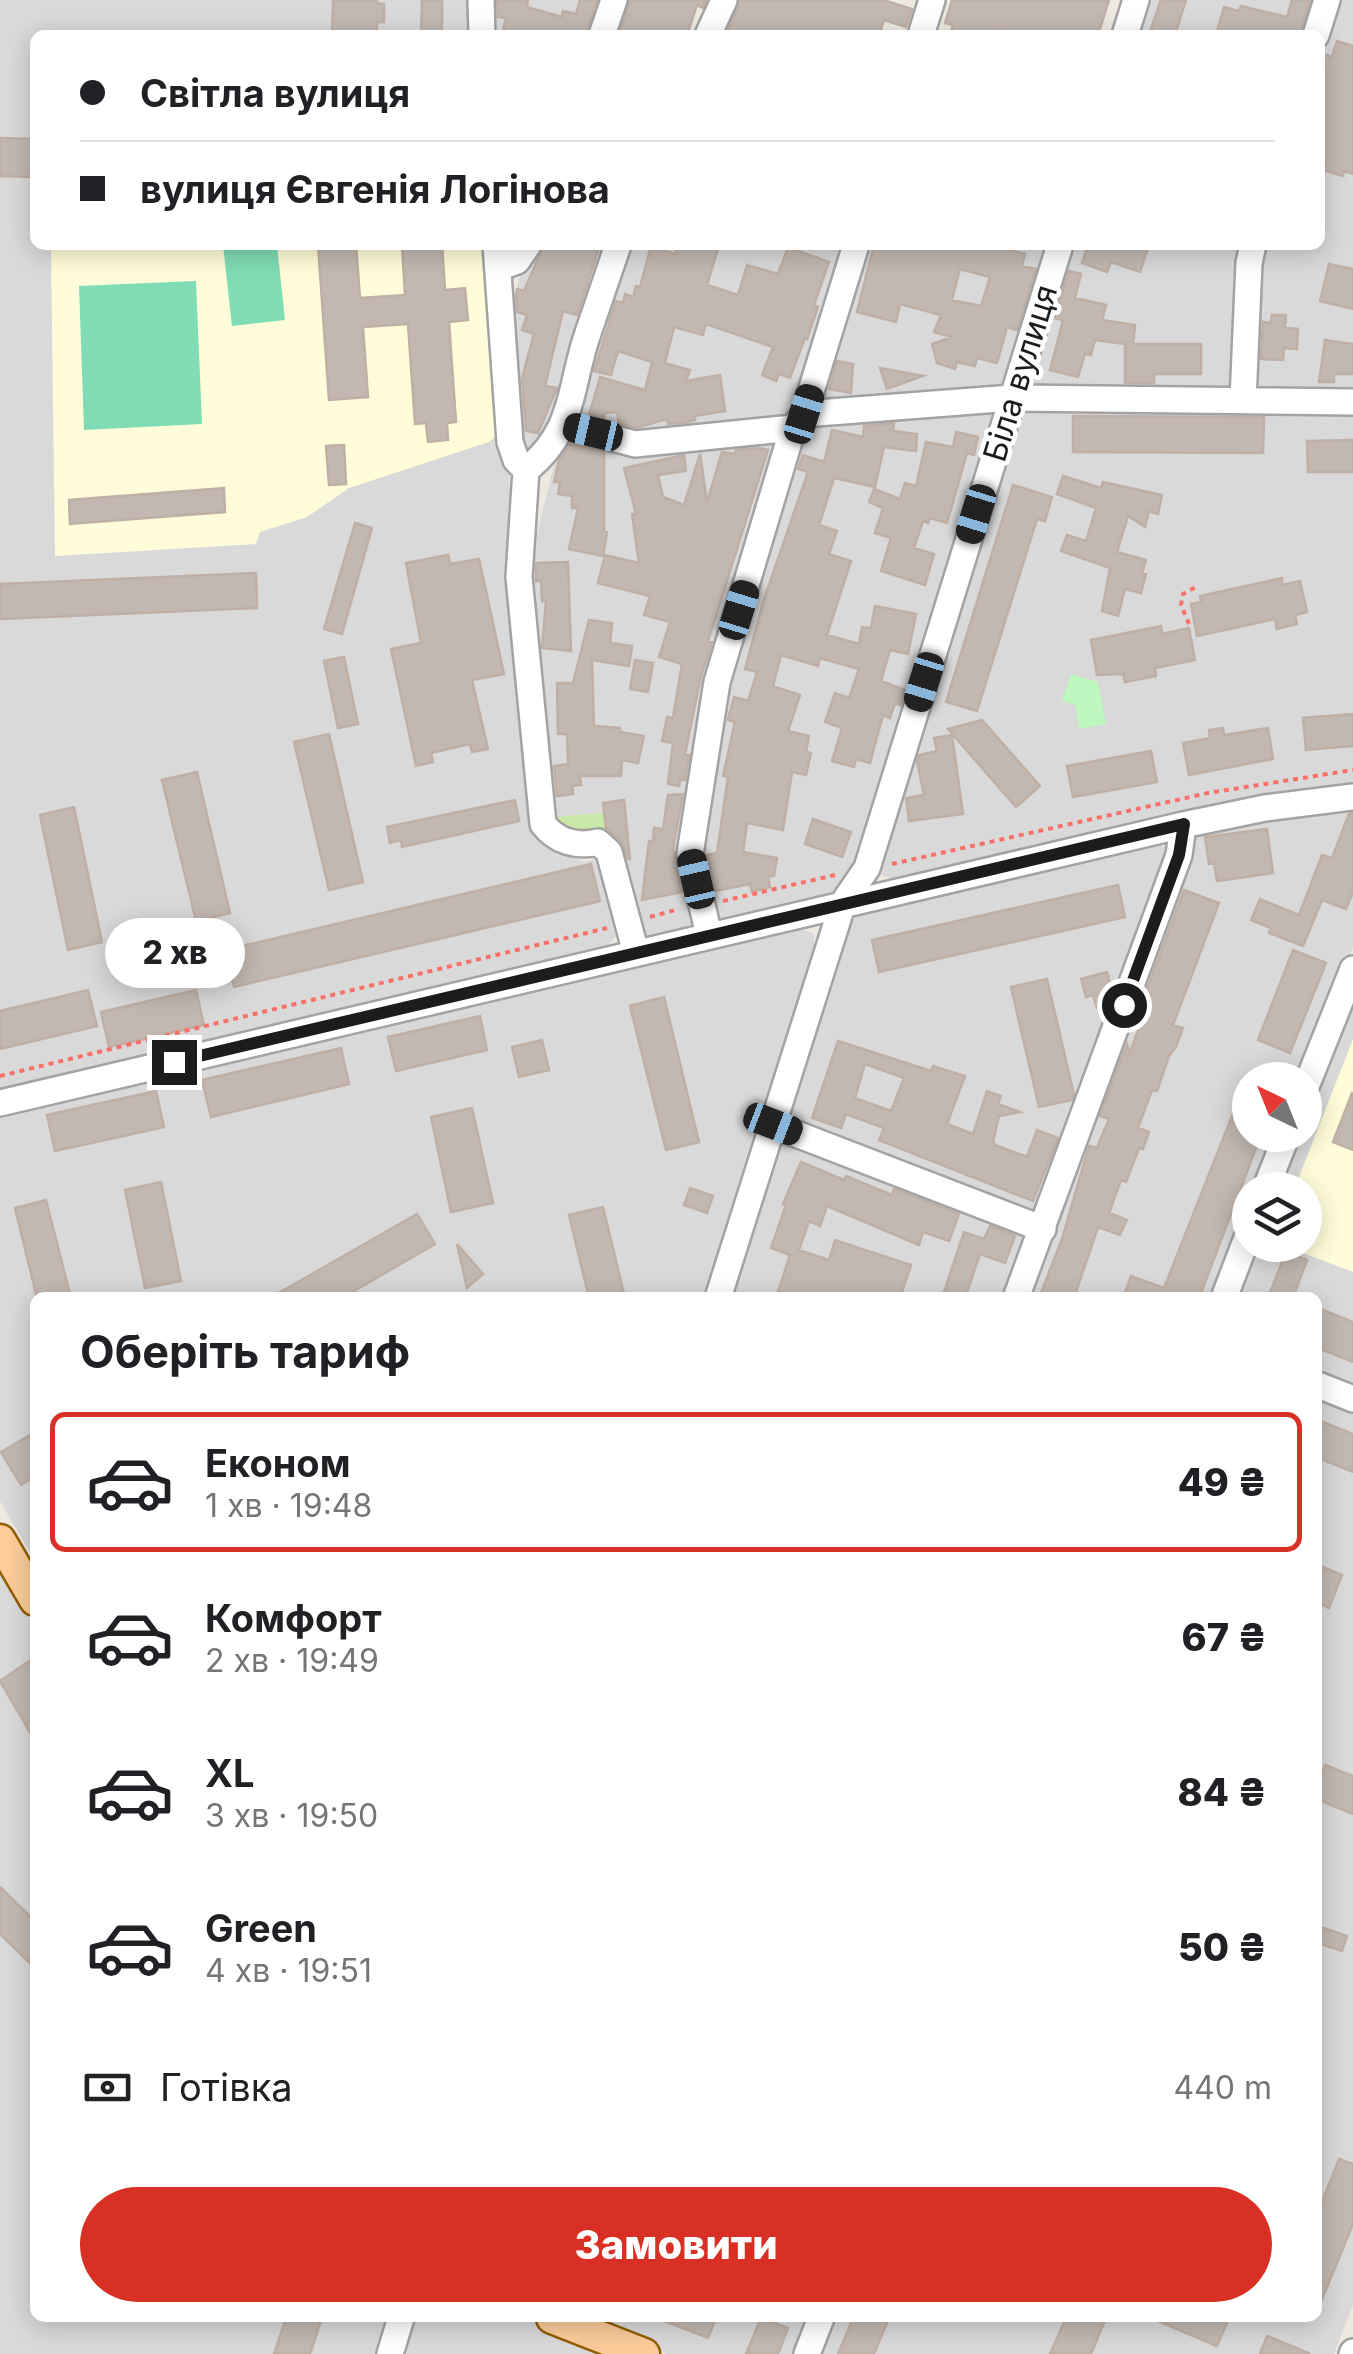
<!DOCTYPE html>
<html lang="uk">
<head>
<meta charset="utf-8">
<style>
	body { margin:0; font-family:Inter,sans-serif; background:#f6f6f6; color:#202124; height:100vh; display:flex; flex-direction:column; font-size:38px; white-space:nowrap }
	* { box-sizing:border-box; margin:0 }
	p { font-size:32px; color:#757577 }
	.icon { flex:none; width:55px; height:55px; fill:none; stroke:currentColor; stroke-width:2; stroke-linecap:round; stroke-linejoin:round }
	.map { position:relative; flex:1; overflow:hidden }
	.side { position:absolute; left:30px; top:1292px; width:1292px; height:1030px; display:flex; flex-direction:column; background:#fff; border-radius:15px; box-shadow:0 5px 25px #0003 }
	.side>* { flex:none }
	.guide { position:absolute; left:30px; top:30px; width:1295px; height:220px; border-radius:15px; box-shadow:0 5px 25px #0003; display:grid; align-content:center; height:220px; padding:0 50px; background:#fff }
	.needle { width:65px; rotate:317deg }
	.fabs { position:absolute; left:1232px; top:1062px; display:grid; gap:20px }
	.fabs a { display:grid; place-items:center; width:90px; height:90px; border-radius:50%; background:#fff; box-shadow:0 5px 25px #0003; font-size:50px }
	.end { position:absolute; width:45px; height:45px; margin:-22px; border:12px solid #1c1c1c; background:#fff; box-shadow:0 0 0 5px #fff }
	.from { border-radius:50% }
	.bubble { position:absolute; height:70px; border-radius:35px; background:#fff; box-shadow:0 5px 25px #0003; font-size:32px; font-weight:800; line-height:70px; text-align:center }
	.car { position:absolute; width:30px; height:60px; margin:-30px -15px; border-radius:12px; box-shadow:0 0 8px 2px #0007; background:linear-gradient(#222 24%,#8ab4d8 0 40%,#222 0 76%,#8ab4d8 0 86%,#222 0) }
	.guide b { display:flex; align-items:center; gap:35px; height:95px; font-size:38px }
	.guide b+b { border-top:2px solid #e0e0e0 }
	.guide i { width:25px; height:25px; background:#202124 }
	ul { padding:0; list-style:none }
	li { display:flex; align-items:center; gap:30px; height:140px; margin:0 20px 15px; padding:0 30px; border:5px solid transparent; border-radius:15px }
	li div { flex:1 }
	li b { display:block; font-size:38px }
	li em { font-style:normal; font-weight:800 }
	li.active { border-color:#d93025 }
	li>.icon { width:90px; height:90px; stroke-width:1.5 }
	h2 { padding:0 50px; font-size:45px; line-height:120px }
	.pay { display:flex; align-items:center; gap:25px; height:110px; padding:0 50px; font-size:38px }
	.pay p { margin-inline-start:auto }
	.cta { display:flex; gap:20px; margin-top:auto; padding:20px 50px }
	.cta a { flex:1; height:115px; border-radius:60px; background:#d93025; color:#fff; font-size:40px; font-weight:800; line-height:115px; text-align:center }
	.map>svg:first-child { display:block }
	.residential { fill:#dad9d9 }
	.education { fill:#fffdd9 }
	.grass { fill:#cae8a7 }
	.park { fill:#bef8c0 }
	.pitch { fill:#7fdcb4 }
	.building { fill:#c2b8b1; stroke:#bfafa4; stroke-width:2.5; fill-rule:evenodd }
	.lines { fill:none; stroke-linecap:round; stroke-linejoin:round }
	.minor-casing { stroke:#a3a3a3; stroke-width:30 }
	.major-casing { stroke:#925c02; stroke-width:35 }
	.path { stroke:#f87068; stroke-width:4; stroke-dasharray:5 5; stroke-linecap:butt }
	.minor { stroke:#fff; stroke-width:25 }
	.major { stroke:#fbcc99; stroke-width:30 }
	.route { stroke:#1c1c1c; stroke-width:12 }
	.labels { text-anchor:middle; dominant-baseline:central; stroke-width:9; stroke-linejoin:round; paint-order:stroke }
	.street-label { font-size:32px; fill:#1c1c1c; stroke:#fff }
</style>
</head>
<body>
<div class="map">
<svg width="1353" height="2354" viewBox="0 0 1353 2354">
	<rect width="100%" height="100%" fill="#ede9e1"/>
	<path class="residential" d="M0,0H477L478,35H35V245H490L509,457L510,589L540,838L583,862L602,858L618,923L615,937L606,948L0,1091Z
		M487,0H608L597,35H488Z
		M1144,0H1316L1305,35H1133Z
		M1336,0H1353V394L1269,390L1256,384L1250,375L1263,245H1320V55Z
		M536,245H610L565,409L541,448L519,451L511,308L522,268Z
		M628,245H848L788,421L635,439L574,422L593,349Z
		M865,245H1051L1006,388L816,405Z
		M1069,245H1245L1234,387L1227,393L1025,387Z
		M990,405L999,414L869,847L838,893L720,921L714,917L699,854L704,846L727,684L803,421Z
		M1018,405L1353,408V787L1265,796L897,880L883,876L877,868Z
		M569,432L757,438L780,444V453L707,667L679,861L693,925L691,928L643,940L616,860L549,817L528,570L560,441Z
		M1353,811V947L1300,1080H1250V1135H1278L1257,1190H1250V1207L1214,1297L1023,1298L1196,838L1264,820Z
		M1154,845L1165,847L1171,857L1037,1219L783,1123L846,928L862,910Z
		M797,927L814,934V952L706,1297L35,1298V1561L0,1501V1117Z
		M1353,997V1391L1318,1377V1298H1233L1254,1245H1305V1190H1276L1298,1135H1305V1117Z
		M780,1132L1032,1233L1008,1297L731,1298Z
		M1318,1395L1353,1410V2304L1334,2354H818L832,2318H1318Z
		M0,1568L35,1628V2318H391L380,2354H0Z
		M411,2318H524L617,2354H400Z
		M572,2318H811L797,2354H666Z"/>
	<path class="education" d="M51,245H485L500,433L489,442L349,488L307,517L260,532L256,544L55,556Z
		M1353,1039V1272L1282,1245H1305V1190H1294Z"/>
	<path class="grass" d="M604,813L607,834L576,839L549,817Z"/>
	<path class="park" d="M1071,674L1098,682L1106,724L1079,729L1075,705L1062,701Z"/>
	<path class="pitch" d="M223,245H277L285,320L232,326Z
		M196,281L202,424L84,430L79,286Z"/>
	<path class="building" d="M333,0H377V3L384,4V22H377V35H332Z
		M422,0H442V35H421Z
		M497,0H528L527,7L562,17L563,11L576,14L580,0H597L586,35H502L506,18L498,17Z
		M630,0H706L703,8L697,5L687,35H619Z
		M740,0H883L912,9L906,27L884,20L879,35H726Z
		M952,0H1109L1098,35H1014L999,30L998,35H950L953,25L945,23Z
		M1161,0H1186L1175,35H1149Z
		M1292,0H1310L1300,35H1216L1224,7L1239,11L1241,6L1287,17Z
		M1337,41L1353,46V174L1344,171L1343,176L1323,170L1326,162L1320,161V53L1332,57Z
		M0,138L35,139V177L0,176Z
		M318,245H356L360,298L405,295L402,245H442L445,290L465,288L468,320L449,322L456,422L447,423L448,440L428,442L426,423L415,424L408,324L363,327L368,397L329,400Z
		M544,245H600L577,315L563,311L545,386L557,388L538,433L526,431L522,378L534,334L522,330L527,315L517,312L516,294L517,289L524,291Z
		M678,245H719L707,285L738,295L747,265L778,274L788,247L829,262L814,305L818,307L807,339L805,338L790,378L779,374L776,381L762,375L773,347L706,324L703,335L674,327L665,363L690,370L686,381L720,375L725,411L695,416V420L684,423L668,424L667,419L636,428L619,423L617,412L604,413V419L589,415L600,377L645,390L652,362L618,351L611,375L594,371L616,301L623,303L625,294L633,297L636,286L640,287L651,246L675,254Z
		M874,245H990L1025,254L1022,266L1036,269L1017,330L1007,327L997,363L977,358L975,366L957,362L955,369L937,363L932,344L952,337L934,332L941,315L900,304L896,322L857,312ZM960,269L990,277L981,306L952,300Z
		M1088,245H1149L1140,272L1111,262L1107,272L1082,263Z
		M1329,264L1353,269V309L1320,301Z
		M1069,271L1081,274L1075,298L1106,305L1102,320L1135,325L1133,344H1201V374H1154V383H1125V344L1095,340L1091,355L1085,354L1078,377L1050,370L1063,320L1054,318Z
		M1272,315H1286L1285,328L1298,329L1297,349L1284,348L1283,360L1261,359L1263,322L1271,323Z
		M1325,340L1353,344V374H1334V382H1319Z
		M837,361L853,364L851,393L829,389Z
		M880,368L923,376L887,389Z
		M1073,416L1264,417L1263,453L1073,452Z
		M894,423L893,431L917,434L916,451L884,447L875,487L834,478L819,525L837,531L829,554L851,561L827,635L859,644L862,627L871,628L875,606L916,614L908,654L890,650L881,681L905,690L900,705L895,703L890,718L883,715L870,763L856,759L854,767L832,761L842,728L825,722L835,693L849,698L859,669L820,658L818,666L781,655L773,686L800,695L788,731L809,736L806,752L811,753L806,775L792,772L783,830L747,823L743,852L777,858L774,876L768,877L770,887L752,892L750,884L715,891L707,855L717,853L728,777L723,776L735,722L728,720L734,697L748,701L757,672L745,669L764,599L808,472L798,469L803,455L824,462L832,430L863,437L864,426Z
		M956,432L978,437L974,455L967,453L947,523L930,518L928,523L923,521L914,548L934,554L925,585L881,571L891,538L875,533L883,508L869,502L874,489L900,499L905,483L916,486L926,442L953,447Z
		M1353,440V472H1308L1307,441Z
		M570,444L604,452V531L607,532L603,556L569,549L578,508H572V496L558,494L560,482H554L559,460Z
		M344,445L346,484L329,485L326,446Z
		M759,448L768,450L708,641L712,642L701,676L685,754L689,755L685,780H680L679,786L668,784L673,743L662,741L667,717L673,718L682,664L659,657L670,622L644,615L650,596L598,583L605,555L639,563L632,514H636L624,468L684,455L686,471L658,475L663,497L684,505L700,454L707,502L722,452L735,454L736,450Z
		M1063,476L1101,488L1103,482L1162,495L1158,514L1149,511L1145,527L1128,516L1117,552L1146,560L1142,573L1146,574L1141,593L1125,589L1118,616L1102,611L1110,568L1061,551L1067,535L1086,541L1096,508L1057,494Z
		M1013,485L1052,497L1045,521L1037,519L977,711L946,702Z
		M224,488L225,512L70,524L69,500Z
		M355,523L372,528L342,634L324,629Z
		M448,555L450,564L479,559L504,674L472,680L488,749L472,752L470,744L431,753L433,762L416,766L391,649L421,643L406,563Z
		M568,562L571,651L542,648L546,601H542L541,581H536V563Z
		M256,573L257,608L0,619V584Z
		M1282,578V585L1300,581L1307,612L1295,615L1297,624L1277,629L1275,619L1197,636L1191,604L1201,602L1200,596Z
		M589,620L612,623L610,643L632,646L629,666L592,660L594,726L620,728V732L644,736L638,763L622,760L621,776H580L581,785L572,786L573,794L557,796L554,766L568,764L567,734H558L557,683H573Z
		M1161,626L1162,634L1189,628L1195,660L1155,668L1156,676L1125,682L1123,674L1097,675L1091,640Z
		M344,657L358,724L338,728L324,661Z
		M635,660L653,663L648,692L630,689Z
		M1353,714V746L1306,750L1303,718Z
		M982,720L1040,786L1016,807L948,729Z
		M1223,728L1224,735L1268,728L1273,759L1189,775L1183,743L1210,738L1209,730Z
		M329,734L363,882L329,890L294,742Z
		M952,735L963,814L909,821L906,798L924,795L917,761L919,755L937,751L934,738Z
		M1151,751L1157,782L1073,797L1067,766Z
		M197,772L230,913L196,921L162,780Z
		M683,794L673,849L682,892L642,900L649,841H653L654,828L663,829L668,795Z
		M515,800L519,821L402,847L401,840L390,843L387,827Z
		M624,800L630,859H628L621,841L606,828L603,803Z
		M74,807L102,942L68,950L40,815Z
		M1353,813V892L1346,909L1322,900L1303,946L1269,933L1271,928L1251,920L1260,899L1299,915L1322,855L1332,858L1349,814Z
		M813,819L851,832L842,857L805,844Z
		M1267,829L1273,873L1217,881L1214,863L1209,864L1205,837Z
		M591,864L600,901L234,987L225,950Z
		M1118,885L1125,917L879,972L872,940Z
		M1184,890L1219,903L1173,1025L1183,1028L1176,1047L1169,1056L1157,1091L1152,1090L1138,1128L1149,1132L1143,1149L1139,1148L1126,1182L1121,1180L1109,1213L1127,1220L1120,1235L1098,1227L1074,1298H1039L1062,1239L1089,1146L1097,1148L1109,1119L1100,1116L1127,1044L1130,1053L1151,993L1145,995Z
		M1293,950L1326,963L1290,1053L1258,1040Z
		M1107,972L1112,990L1107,1005L1097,1008L1093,995L1086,997L1081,979Z
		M1047,979L1074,1095L1072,1100L1039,1107L1011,987Z
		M88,990L97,1026L0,1049V1011Z
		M196,990L204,1025L109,1047L101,1012Z
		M664,997L699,1142L666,1150L630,1006Z
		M480,1016L487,1050L396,1071L388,1037Z
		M542,1040L549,1070L519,1077L512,1047Z
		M838,1041L931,1071L933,1066L965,1076L947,1124L973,1134L987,1091L1001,1096L998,1104L1020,1112L999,1116L993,1142L995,1145L1027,1157L1037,1130L1058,1138L1033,1201L879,1140L884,1128L846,1114L841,1128L812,1118ZM865,1064L904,1078L891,1111L855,1098Z
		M341,1048L349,1084L211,1117L202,1080Z
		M1249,1073L1250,1135H1261L1199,1298H1123L1131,1276L1164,1288Z
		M156,1091L164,1127L55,1151L47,1115Z
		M1352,1093H1353V1150L1333,1142Z
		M472,1108L493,1203L451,1212L431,1117Z
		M801,1162L844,1180L846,1176L892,1195L894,1189L959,1214L949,1241L923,1232L919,1245L827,1206L820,1226L809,1221L799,1250L829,1260L835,1240L911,1265L902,1292L898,1298H776L790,1255L771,1248L786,1205L783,1204Z
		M161,1182L181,1281L145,1288L125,1190Z
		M690,1188L713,1196L707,1213L684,1205Z
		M46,1200L71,1298H37L15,1208Z
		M603,1207L625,1298H589L569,1215Z
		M417,1214L435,1244L342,1298H270Z
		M990,1226L1015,1236L1005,1263L980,1254L965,1298L944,1292L964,1232L984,1239Z
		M457,1244L483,1274L467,1288Z
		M1286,1252L1307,1260L1293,1298H1268Z
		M1318,1308L1353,1322V1362L1318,1348Z
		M1318,1420L1353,1434V1472L1318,1458Z
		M35,1432V1476L21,1485L1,1452Z
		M1318,1565L1342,1575L1329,1608L1318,1603Z
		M29,1661L35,1672V1741L0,1681Z
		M1325,1765L1353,1776V1814L1318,1800V1783Z
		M0,1887L35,1921V1968L0,1934Z
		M1318,1926L1347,1936L1342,1951L1318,1943Z
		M1339,2159L1353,2164V2224L1318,2309V2212Z
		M286,2318H322L310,2354H274Z
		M657,2318H716L708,2338Z
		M761,2318L788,2328L778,2354H746Z
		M853,2318H889L874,2354H838Z
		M1066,2318H1106L1091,2354H1050Z
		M1151,2318H1229L1217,2346Z
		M1267,2336L1309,2353V2354H1260Z"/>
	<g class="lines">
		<defs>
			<path id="minor" d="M481,0L482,35
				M602,35L614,0
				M708,35L724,0
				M921,35L932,0
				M1125,35L1136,0
				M1316,35L1327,0
				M496,245L510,442L516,460L526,470L519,577L543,824C557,842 577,847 598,842L609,852L636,953
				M498,268L517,261L528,245
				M1243,400L1249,263L1253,245
				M804,414L1012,398L1353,402
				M564,425L635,444L793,428
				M526,470C576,430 569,387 588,333C598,304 608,274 618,245
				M709,935L690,854L717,682L793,428L804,414L856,245
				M1305,1089L1353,969
				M0,1103L1183,825L1265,808L1353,797
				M773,1125L1043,1229
				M1265,1190L1287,1135
				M718,1298L843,903L867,868L1060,245
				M1016,1298L1179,855L1183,825
				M1224,1298L1250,1230
				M1318,1385L1353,1399
				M390,2354L401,2318
				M807,2354L821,2318
				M1352,2354L1353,2352"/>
			<path id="major" d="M0,1540L35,1600
				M552,2318L644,2354"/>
		</defs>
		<use href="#minor" class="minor-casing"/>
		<use href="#major" class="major-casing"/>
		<path class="path" d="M1189,624L1181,605L1183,594L1196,587
			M892,864L1208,793L1353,770
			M723,901L835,875
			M650,917L679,909
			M0,1076L607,928"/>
		<use href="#minor" class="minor"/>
		<use href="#major" class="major"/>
	</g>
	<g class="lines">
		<path class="route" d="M174,1062L1184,824L1179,855L1124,1005"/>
	</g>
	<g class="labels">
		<g class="street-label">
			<text transform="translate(1020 373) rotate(-73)">Біла вулиця</text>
		</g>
	</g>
</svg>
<div class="fabs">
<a><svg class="needle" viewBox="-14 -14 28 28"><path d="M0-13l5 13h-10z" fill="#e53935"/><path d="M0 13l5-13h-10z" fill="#757577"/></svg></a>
<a><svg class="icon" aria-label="layers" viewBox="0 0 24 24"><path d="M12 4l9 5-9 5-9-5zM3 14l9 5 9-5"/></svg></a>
</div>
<i class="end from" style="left:1124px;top:1005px"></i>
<i class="end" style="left:174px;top:1062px"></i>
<div class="bubble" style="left:105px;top:918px;width:140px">2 хв</div>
<i class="car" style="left:804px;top:414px;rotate:17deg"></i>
<i class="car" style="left:593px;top:432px;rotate:283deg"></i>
<i class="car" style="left:976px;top:514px;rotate:197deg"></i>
<i class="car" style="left:739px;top:610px;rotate:17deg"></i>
<i class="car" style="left:924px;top:682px;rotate:197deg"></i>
<i class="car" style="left:696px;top:879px;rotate:347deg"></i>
<i class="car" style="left:773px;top:1124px;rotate:111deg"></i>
<div class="guide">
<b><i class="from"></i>Світла вулиця</b>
<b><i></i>вулиця Євгенія Логінова</b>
</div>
<section class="side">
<h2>Оберіть тариф</h2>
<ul>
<li class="active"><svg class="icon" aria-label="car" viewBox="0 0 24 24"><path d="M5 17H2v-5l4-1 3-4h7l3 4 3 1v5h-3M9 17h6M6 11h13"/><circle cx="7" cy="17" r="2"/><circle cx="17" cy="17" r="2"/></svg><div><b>Економ</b><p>1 хв · 19:48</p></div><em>49 ₴</em></li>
<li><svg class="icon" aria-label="car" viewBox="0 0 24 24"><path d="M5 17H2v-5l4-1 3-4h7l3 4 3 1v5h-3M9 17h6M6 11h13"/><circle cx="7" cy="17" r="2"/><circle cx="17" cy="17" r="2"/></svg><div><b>Комфорт</b><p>2 хв · 19:49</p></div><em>67 ₴</em></li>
<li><svg class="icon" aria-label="car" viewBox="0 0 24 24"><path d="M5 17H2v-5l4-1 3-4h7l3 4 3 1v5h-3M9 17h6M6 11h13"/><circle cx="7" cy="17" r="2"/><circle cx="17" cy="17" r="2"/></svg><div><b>XL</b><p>3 хв · 19:50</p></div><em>84 ₴</em></li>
<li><svg class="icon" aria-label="car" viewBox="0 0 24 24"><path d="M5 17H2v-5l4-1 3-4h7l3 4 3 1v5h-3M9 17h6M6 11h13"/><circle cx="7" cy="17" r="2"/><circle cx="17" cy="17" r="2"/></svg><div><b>Green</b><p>4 хв · 19:51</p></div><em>50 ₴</em></li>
</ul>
<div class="pay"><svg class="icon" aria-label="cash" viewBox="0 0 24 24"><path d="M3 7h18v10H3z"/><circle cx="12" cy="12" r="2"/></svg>Готівка<p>440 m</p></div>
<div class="cta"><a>Замовити</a></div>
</section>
</div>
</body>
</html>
